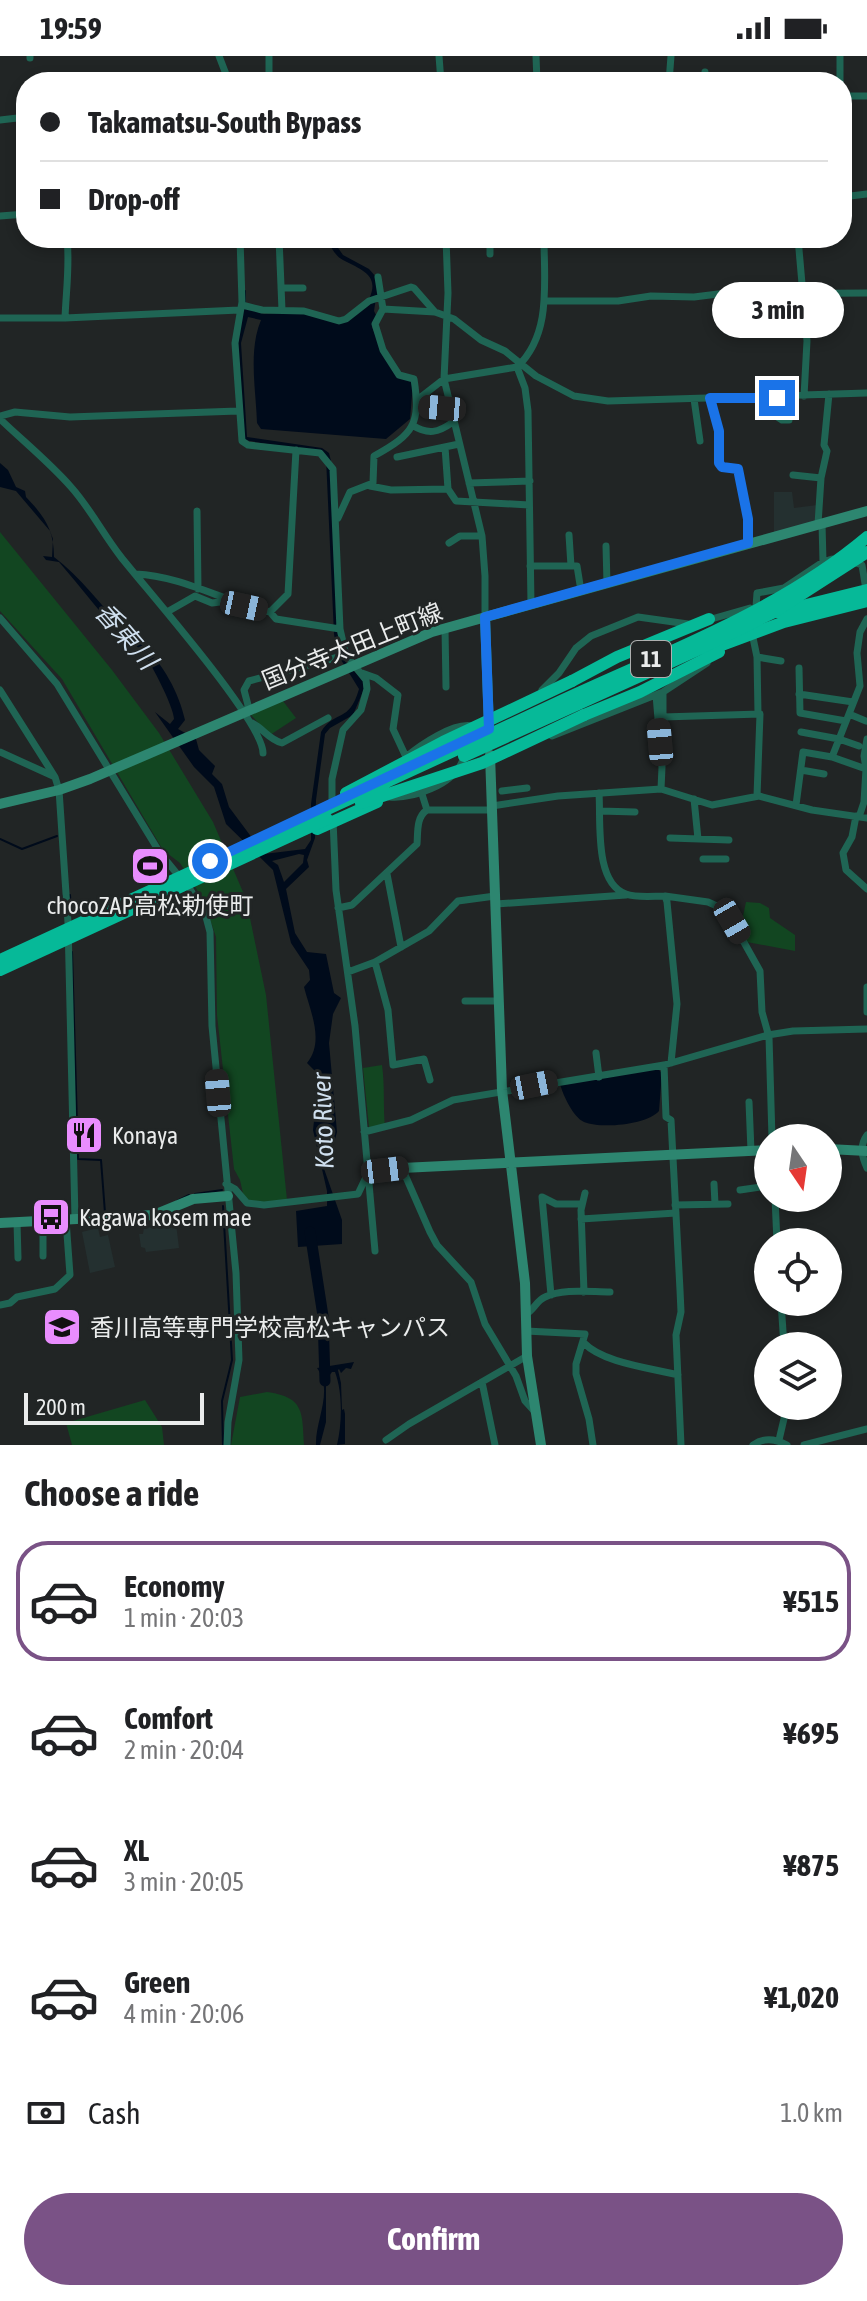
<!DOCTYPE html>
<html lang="en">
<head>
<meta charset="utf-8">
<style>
	body { margin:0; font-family:"Asap Condensed","Noto Sans JP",sans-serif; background:#f2f2f2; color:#202124; height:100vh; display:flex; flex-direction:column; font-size:30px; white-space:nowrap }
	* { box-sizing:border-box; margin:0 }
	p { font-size:26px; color:#757577 }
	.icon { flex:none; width:44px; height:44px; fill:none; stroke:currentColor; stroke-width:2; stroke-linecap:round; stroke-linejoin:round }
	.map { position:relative; height:1389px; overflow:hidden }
	.details { display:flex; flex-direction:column; background:#fff; flex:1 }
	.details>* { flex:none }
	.top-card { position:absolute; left:16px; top:16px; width:836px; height:176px; border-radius:32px; box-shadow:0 4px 12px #0003; display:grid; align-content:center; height:176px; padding:0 24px; background:#fff }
	.needle { width:52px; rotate:167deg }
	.buttons { position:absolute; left:754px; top:1068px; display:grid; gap:16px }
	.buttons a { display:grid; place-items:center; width:88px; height:88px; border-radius:50%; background:#fff; box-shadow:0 4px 12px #0003; font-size:40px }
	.scale { position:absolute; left:24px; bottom:20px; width:180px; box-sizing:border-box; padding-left:8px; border:4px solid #eaecec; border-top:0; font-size:22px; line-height:28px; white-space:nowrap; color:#eaecec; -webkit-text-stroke:6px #212525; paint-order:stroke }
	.end { position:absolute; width:36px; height:36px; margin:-18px; border:10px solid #1a73e8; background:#fff; box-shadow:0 0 0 4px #fff }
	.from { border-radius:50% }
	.bubble { position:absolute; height:56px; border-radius:28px; background:#fff; box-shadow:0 4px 12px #0003; font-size:26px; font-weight:700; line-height:56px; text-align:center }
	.car { position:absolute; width:24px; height:48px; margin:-24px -12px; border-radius:10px; box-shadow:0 0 6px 2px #0007; background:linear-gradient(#222 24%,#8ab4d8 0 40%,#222 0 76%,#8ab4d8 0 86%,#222 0) }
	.top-card b { display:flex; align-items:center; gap:28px; height:76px; font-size:30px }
	.top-card b+b { border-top:2px solid #e0e0e0 }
	.top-card i { width:20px; height:20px; background:#202124 }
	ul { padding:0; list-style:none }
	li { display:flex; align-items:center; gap:24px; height:120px; margin:0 16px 12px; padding:0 8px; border:4px solid transparent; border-radius:32px }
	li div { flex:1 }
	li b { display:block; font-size:30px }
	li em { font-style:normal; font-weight:700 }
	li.on { border-color:#7a5286 }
	li>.icon { width:72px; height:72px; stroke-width:1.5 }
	h2 { padding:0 24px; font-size:36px; line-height:96px }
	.pay { display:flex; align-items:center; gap:20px; height:88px; padding:0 24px; font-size:30px }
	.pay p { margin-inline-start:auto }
	.action { display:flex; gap:16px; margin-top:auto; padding:16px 24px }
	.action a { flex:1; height:92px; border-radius:48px; background:#7a5286; color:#fff; font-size:32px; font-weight:700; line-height:92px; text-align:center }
	.status { display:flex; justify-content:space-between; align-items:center; height:56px; padding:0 40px; background:#fff; direction:ltr }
	.status svg { height:22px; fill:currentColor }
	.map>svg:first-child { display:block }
	.built { fill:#243030 }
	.green { fill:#124621 }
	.water { fill:#000b1b; fill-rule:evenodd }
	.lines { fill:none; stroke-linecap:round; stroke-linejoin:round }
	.stream { stroke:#000b1b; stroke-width:2 }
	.river { stroke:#000b1b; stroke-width:11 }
	.street { stroke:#1f6554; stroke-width:7 }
	.secondary { stroke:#2d8670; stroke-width:10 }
	.highway { stroke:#06b998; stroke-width:12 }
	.highway-bridge { stroke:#06b998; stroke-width:12 }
	.route { stroke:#1a73e8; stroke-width:10 }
	.labels { text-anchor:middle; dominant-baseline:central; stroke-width:6; stroke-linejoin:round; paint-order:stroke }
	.shield { fill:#212525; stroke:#aeb0b0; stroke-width:2 }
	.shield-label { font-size:22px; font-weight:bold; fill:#eaecec }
	.street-label { font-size:24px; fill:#eaecec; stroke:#212525 }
	.poi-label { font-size:24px; fill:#eaecec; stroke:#212525; text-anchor:start }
	.water-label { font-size:26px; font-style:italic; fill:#cfdfee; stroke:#212525 }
</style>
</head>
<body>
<div class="status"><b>19:59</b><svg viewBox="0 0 49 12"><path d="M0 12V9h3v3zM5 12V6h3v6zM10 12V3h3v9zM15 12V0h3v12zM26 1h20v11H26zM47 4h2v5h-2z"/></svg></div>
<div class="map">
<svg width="867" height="1389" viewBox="0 0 867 1389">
	<rect width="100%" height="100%" fill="#212525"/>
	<path class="built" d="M774,436H792L794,452L817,449V466L774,477Z
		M176,1168L179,1192L146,1196L145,1192L141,1191L139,1178H143L144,1172Z
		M98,1172L100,1181L108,1179L115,1211L90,1217L82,1176Z"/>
	<path class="green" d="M0,476L112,614L159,677L213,766L246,843L266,939L287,1144C273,1146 257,1149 244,1142L240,1124L234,1113L217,959L216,881L204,845L180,807L163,794L62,623L0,555Z
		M283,645L296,662L270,679L251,659Z
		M746,846L760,847L769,852L770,862L795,879V895L747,886L732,862L733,859L743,860Z
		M382,1009C385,1030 383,1052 385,1071H369L363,1012Z
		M267,1336C305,1341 302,1357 304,1389H231L240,1341Z
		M145,1344L162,1371L164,1389H72L66,1367Z"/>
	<path class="water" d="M327,182H331L343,199L369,213L376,221L379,241L376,242L374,255L376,259L372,271L385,302L413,327L410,363L386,383L261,373L257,367C256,334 248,295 261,264L248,261L241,287L247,381L322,392L329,397L331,405L338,572L344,604L363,625L364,633L353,659L330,672L325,678L316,744L315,782L307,804L309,811L286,833L295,877L307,896L326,898L334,937L341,942L333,958L329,987L337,1076L331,1099L322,1107L342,1164V1188L298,1191L296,1155L327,1150V1135L313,1074L319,1019L307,1007C325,985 310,955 304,931L310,924L309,914L291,887L273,814L226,768L214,731L194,711L155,656L170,668L174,663C174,651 148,600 139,592C133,587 125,584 119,578C99,555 80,530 59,506L46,504L43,500L52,501L53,483L50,475L16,435L0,431V407L8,414L16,431L25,435L26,441C45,461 54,474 54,501C80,521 102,549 123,574C130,581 136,583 142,589C163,607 179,637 185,664L178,673L196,683L199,694L215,710L212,718L222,728L229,751L264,798L305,793L311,784V748L321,676C335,653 349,668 359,633L338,599L334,578L326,402L324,398L244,384L236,286L244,252L264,258L297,256L338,267L369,243C381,218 359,213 343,204C335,200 330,190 327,182ZM299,798L304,799L303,807L284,826L278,809L272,805Z
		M658,1013L662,1017L659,1055C647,1069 601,1073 584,1066C573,1061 563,1039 560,1028Z
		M354,1306L351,1313L346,1312L341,1317L339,1313L338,1314L341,1327L342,1354L344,1353L345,1358V1388L337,1389C342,1368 343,1337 335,1316H332L326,1324V1366L320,1389H316C315,1364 334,1335 317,1312Z"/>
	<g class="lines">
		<path class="stream" d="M245,235V249
			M0,783L22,793L57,780
			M70,839L71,855
			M72,896L78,1103L101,1104L105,1157
			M195,1138L222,1134
			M177,1145L189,1139
			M223,1389L222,1345L232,1304L223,1150"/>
		<path class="river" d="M310,1176L323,1260L325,1325"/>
		<path class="street" d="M30,0V2
			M219,0L229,26
			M439,0L441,26
			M536,0L537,26
			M840,0V26
			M705,16L706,26
			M228,22L255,21
			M269,26V0
			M669,26L671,0
			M842,40H867
			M0,64L26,61
			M842,95L844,134L848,140
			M842,141L867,138
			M0,160L26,158
			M240,182L242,246L235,287L242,385L248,389L320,397L333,413L340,573L346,599L366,624L367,633L361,654L343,674L332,723V751
			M279,182L282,254
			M446,182L448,237L444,323L482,480L485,520V561
			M490,182V198
			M798,182L807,285L804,340
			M378,221L383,253L435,256L454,263L481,284L505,295L536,320L574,340L608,345L867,337
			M281,232H303
			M544,245H618L651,240L694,241L718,238L867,237
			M242,249L262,254L304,255L339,265L346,263L369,245L411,231L414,232L435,256
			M0,262H65L239,254
			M65,262C66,235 70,209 67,182
			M517,311L525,332L528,355L531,548
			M710,342L719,375V407L722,411L738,413L748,463V487
			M777,342L776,360L782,364H789
			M694,343L700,385
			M417,344L444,323L517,311C552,278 544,226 544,182
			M417,349L442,352L449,349
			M0,360L15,356L70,361L238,355
			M0,363C23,385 50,407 71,431C90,452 103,478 121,501C146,533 263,665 263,697
			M412,369C428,379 438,377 453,366
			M445,391L448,433
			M397,401L459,388
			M793,419L821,422
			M469,427L530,425
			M370,430L391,434L448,433L456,445L529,449
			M197,455L198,533
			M338,462L350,436L373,427L374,400C414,378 421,368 414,323L399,319L383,294L375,268L383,253
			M822,467L823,506
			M818,468L821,422L827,395L824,389L829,338
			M569,479L571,510
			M449,487L460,480H482
			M606,490L607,528
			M853,506L862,509L866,534
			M530,510H577L581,535
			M136,518C182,520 225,546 270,556L276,563L340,573
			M756,551L757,537L784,532L823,506L832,503
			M167,556L195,540L212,547L220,546L221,542
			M270,556L288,538L296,394
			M0,562L57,628L160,797L178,819
			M708,564L750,552
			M445,572L446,631
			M752,577L757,601L758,658
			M757,601L781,605
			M799,612L800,657L846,665
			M362,617L376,622L398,639L393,673L406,701
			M0,634L55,721L59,734L68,867L75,1163
			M542,634L559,617L576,592L591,580L638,561L688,568
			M663,636V661L760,658L757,740
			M799,638L853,646
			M656,639L662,711L661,733
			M247,656L248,649L244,634L249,625L346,599
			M849,658L866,665
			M252,667C264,673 268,683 282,687L328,662
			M801,676L839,683L859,690
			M552,680L663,636L707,607
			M0,696L53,720
			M406,701C420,689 454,666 472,670
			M866,713L864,700L867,683
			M801,714L824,718
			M421,735L427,754H492
			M502,735L527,732
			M599,737C601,765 594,827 626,838C637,842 653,840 665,840L667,846L677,948L671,1007
			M389,741C413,743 452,729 462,706
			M694,743L698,783
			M796,749L803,696L832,701
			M492,750L558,740L661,733L712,749L759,740L812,754L867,762
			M600,755L635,756
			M856,760L852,781L843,797L846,814L867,833
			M859,761L864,746L866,713L832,701L860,630L857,597L860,576L867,563
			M333,764L336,834L355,970L375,1195
			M670,782L729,784
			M703,803H726
			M387,818L401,891
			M188,830L205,857L210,876L212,970L236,1217L239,1304L228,1366L227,1389
			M665,840L708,846L719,851L732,865L760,915L762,956L769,981L772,1082
			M496,848L626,839
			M338,852L352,849L417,788C418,777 416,761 427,754
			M375,906L388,954L393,1009L424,1003L430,1024
			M348,916L375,906L429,875L458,845L495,840
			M867,931V956
			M465,945H499
			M596,997L599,1021
			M664,1009L666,1061L671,1064L680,1234L681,1256L676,1279L681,1389
			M749,1046L751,1095
			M364,1076L411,1064L453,1044L664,1009L768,979L793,975L867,973
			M867,1079C859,1090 862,1101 867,1112
			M402,1112L430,1176L437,1189L471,1226L485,1268L516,1320L525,1345L535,1356
			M226,1128L235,1133L247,1147L264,1149L358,1138L367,1119
			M714,1128L715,1148
			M740,1134L768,1130
			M775,1142L777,1186
			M675,1149L728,1148
			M581,1163L676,1157
			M43,1165V1200
			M17,1166L18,1202
			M584,1236L581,1154L585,1137
			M551,1239L542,1141L556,1148H582
			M781,1246L784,1290
			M0,1249L10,1247L17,1241L55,1233L70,1219L66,1164
			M526,1258C534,1254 536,1245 545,1241C563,1232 590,1236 610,1236
			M526,1275L585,1278L576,1308V1318L589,1363L593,1389
			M584,1287C603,1307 651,1312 678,1319
			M482,1326L495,1389
			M386,1384L409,1368L527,1300
			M779,1384L787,1350
			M753,1389C764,1381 776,1383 787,1389
			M804,1389L867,1373"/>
		<path class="secondary" d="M485,561L489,671
			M490,699L502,1034L525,1227L527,1300L541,1389
			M0,748L59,734L90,723L432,576L867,455
			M828,1093L867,1095
			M368,1116L402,1112L768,1094
			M0,1167L154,1159L193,1143L228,1140"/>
		<path class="highway" d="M778,556L867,534
			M706,595L784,566L867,545
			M572,625L617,601L709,563
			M584,659L640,636L719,596
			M317,773L377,746"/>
		<path class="highway-bridge" d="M464,700L695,595L774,556L867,496
			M346,737L443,686L572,625
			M361,747L482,707L584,659
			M0,904C186,818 373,733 559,646C664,597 778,556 867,481
			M0,914L327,763"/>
	</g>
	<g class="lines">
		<path class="route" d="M210,805L489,673L485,561L748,487V463L738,413L722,411L719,407V375L710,342H777"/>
	</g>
	<defs>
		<symbol id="stadium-square" viewBox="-11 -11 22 22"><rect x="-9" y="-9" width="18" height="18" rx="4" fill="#e98dfe" stroke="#212525"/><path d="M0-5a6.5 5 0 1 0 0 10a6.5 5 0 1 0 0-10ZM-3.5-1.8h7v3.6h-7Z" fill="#111"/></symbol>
		<symbol id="restaurant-square" viewBox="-11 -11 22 22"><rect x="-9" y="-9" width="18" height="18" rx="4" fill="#e98dfe" stroke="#212525"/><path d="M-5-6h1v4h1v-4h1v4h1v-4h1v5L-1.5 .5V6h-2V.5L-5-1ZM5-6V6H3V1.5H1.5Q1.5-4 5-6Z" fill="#111"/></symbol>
		<symbol id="bus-square" viewBox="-11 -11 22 22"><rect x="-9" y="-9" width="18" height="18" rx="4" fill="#e98dfe" stroke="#212525"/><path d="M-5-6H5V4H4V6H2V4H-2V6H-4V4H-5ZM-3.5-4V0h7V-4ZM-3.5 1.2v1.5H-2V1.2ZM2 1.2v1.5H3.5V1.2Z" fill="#111"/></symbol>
		<symbol id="school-square" viewBox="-11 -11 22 22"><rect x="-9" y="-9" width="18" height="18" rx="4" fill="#e98dfe" stroke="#212525"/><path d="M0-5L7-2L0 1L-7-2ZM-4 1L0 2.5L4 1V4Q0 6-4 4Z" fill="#111"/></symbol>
	</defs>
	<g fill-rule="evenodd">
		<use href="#stadium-square" x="128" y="788" width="44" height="44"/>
		<use href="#restaurant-square" x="62" y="1057" width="44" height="44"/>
		<use href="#bus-square" x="29" y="1139" width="44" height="44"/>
		<use href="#school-square" x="40" y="1249" width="44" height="44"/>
	</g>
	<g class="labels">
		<rect class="shield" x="631" y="585" width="40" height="36" rx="6"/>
		<g class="shield-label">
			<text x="651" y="603">11</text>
		</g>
		<g class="street-label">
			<text transform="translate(352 590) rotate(-22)">国分寺太田上町線</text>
		</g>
		<g class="poi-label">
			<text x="150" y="849" text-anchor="middle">chocoZAP高松勅使町</text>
			<text x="112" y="1079">Konaya</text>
			<text x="79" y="1161">Kagawa kosem mae</text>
			<text x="90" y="1271">香川高等専門学校高松キャンパス</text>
		</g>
		<g class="water-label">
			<text transform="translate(126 580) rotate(49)">香東川</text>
			<text transform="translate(323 1065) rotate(-92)">Koto River</text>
		</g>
	</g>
</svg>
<div class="buttons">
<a><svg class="needle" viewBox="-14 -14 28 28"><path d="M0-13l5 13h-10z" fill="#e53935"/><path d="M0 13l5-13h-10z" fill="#757577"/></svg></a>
<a><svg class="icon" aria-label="locate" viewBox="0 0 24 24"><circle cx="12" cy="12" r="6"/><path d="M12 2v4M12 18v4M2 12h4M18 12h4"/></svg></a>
<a><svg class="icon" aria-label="layers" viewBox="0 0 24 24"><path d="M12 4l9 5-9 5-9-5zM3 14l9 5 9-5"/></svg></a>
</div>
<div class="scale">200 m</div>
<i class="end from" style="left:210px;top:805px"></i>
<i class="end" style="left:777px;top:342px"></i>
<div class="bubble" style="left:712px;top:226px;width:132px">3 min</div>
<i class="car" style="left:442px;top:352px;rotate:275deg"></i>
<i class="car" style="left:244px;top:550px;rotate:102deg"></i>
<i class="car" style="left:660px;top:686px;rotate:355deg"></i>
<i class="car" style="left:732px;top:865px;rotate:150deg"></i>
<i class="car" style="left:534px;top:1029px;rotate:79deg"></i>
<i class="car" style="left:218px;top:1037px;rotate:355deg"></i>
<i class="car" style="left:385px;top:1114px;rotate:83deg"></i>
<div class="top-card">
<b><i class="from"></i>Takamatsu-South Bypass</b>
<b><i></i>Drop-off</b>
</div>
</div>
<section class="details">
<h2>Choose a ride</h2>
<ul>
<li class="on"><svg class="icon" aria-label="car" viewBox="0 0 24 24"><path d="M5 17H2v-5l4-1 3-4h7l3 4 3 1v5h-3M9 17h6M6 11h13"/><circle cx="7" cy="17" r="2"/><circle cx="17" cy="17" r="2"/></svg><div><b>Economy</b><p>1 min · 20:03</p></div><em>¥515</em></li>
<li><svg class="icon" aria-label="car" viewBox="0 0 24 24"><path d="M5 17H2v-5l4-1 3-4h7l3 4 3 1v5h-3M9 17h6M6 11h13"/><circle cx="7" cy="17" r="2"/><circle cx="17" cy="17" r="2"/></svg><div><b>Comfort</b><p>2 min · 20:04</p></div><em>¥695</em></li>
<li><svg class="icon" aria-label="car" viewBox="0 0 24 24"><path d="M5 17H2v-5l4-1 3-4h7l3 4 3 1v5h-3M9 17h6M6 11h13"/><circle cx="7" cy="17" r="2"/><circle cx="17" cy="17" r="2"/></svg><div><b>XL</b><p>3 min · 20:05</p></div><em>¥875</em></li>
<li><svg class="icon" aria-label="car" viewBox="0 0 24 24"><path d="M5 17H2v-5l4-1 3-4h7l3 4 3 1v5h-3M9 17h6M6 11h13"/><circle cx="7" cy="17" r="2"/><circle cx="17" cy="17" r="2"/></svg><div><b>Green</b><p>4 min · 20:06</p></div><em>¥1,020</em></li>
</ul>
<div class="pay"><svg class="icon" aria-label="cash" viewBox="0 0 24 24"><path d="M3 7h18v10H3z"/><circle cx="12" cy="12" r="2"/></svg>Cash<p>1.0 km</p></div>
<div class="action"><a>Confirm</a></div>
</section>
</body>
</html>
